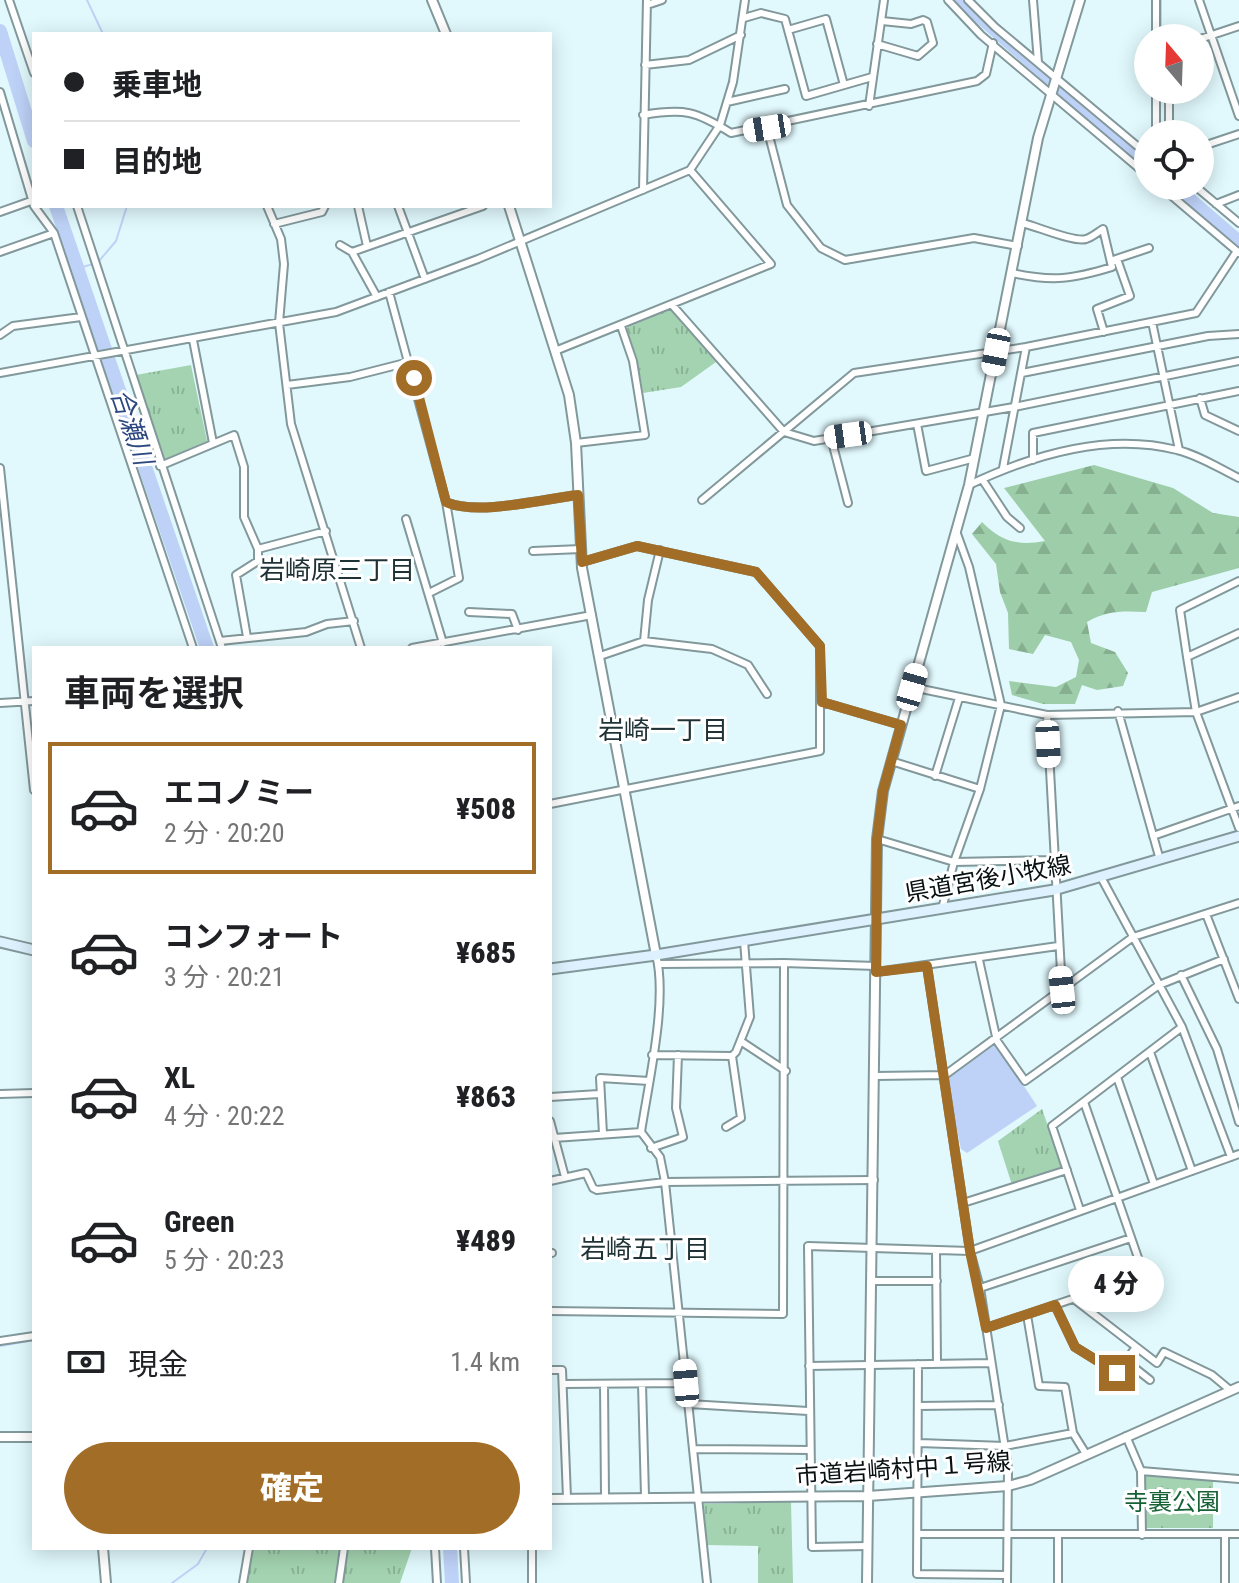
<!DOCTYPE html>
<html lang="ja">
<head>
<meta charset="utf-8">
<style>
	body { margin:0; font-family:"Roboto Condensed","Noto Sans JP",sans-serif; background:#f2f2f2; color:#202124; height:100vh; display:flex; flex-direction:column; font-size:30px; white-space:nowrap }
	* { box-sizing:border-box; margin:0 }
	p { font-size:26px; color:#757577 }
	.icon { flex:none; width:44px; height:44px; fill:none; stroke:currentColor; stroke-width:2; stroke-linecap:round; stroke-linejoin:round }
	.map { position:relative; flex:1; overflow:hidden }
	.side { position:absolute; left:32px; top:646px; width:520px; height:904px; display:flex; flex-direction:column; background:#fff; border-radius:0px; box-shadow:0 4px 20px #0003 }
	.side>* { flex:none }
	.hud { position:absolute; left:32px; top:32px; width:520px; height:176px; border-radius:0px; box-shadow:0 4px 20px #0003; display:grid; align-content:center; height:176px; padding:0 32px; background:#fff }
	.needle { width:52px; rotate:341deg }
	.buttons { position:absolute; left:1134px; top:24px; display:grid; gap:16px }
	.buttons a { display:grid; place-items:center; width:80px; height:80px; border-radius:50%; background:#fff; box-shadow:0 4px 20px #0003; font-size:40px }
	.end { position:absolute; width:36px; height:36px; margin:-18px; border:10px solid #a26d26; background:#fff; box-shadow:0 0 0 4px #fff }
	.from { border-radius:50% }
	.bubble { position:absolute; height:56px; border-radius:28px; background:#fff; box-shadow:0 4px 20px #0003; font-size:26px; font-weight:800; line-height:56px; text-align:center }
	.car { position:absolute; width:24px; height:48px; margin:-24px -12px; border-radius:10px; box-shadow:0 0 6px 2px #0007; background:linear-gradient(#fff 24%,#345 0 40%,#fff 0 76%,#345 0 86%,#fff 0) }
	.hud b { display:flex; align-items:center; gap:28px; height:76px; font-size:30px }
	.hud b+b { border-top:2px solid #e0e0e0 }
	.hud i { width:20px; height:20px; background:#202124 }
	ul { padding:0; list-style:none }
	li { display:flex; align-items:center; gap:24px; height:132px; margin:0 16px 12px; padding:0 16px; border:4px solid transparent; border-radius:0px }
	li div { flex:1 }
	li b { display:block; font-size:30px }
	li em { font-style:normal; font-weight:800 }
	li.active { border-color:#a26d26 }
	li>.icon { width:72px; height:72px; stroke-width:1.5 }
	h2 { padding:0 32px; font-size:36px; line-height:96px }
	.pay { display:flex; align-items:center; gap:20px; height:88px; padding:0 32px; font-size:30px }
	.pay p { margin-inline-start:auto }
	.action { display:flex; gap:16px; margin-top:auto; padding:16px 32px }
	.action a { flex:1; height:92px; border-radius:48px; background:#a26d26; color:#fff; font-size:32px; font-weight:800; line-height:92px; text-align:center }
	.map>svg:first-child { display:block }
	.forest { fill:url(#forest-firs) }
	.park { fill:url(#park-tufts) }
	.water { fill:#bed2f8 }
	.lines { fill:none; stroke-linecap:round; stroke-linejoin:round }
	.stream { stroke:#bed2f8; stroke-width:2 }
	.river { stroke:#bed2f8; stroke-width:14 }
	.minor-casing { stroke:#82989b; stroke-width:10 }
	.tertiary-casing { stroke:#82989b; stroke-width:12 }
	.secondary-casing { stroke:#82989b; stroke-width:13 }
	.minor { stroke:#fff; stroke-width:6 }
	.tertiary { stroke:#fff; stroke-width:8 }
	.secondary { stroke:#ddf2fe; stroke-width:9 }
	.route { stroke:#a26d26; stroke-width:10 }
	.labels { text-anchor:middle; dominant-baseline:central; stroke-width:6; stroke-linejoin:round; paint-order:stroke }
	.street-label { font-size:24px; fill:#081012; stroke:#fff }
	.park-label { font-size:24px; fill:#176136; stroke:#fff }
	.water-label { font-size:26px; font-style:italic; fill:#2d4881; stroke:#fff }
	.neighbourhood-label { font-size:26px; fill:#1f3235; stroke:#fff }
</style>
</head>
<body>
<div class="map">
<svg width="1239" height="1583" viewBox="0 0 1239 1583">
	<defs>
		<pattern id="forest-firs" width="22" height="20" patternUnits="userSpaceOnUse" patternTransform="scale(2)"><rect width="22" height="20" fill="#9dcda9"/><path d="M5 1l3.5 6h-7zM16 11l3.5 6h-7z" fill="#86af90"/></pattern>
		<pattern id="park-tufts" width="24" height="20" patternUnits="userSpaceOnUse" patternTransform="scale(2)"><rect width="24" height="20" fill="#a3d3b0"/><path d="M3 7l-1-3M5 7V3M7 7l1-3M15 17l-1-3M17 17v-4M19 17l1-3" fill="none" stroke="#8bb496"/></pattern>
	</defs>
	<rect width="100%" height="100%" fill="#e1f9fd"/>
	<path class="forest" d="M1094,465L1173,488L1213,513L1239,517V568L1152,592L1146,612C1124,611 1107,610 1087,622L1091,643L1115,652L1128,673L1123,686L1097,690L1082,685L1075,704H1043L1012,695L1009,681L1056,687L1076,677L1079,660L1071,642L1045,635L1033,654L1009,649L1008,613L1000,592L996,564L972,534L982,522C1001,542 1019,546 1045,541L1004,488Z"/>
	<path class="park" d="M671,309L716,362L681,387L643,393L637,358L626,328Z
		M191,365L207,441L165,459L136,375Z
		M1042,1109L1063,1169L1012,1185L998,1141Z
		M1145,1474L1213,1481V1528H1146Z
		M791,1502L793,1583H758V1546L706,1545L704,1504Z
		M252,1548H412L400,1583H246Z"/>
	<path class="water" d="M995,1042L1037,1106L967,1153L961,1149L945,1075Z"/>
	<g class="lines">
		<path class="stream" d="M87,0L103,34
			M1161,38V0
			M1159,101V90
			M99,261L116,241L127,206
			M79,268L93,264
			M0,1346L34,1340
			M172,1583L198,1564L207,1548"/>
		<path class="river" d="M961,0L1148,164
			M0,31L34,141
			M1174,186L1239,242
			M56,206L207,648
			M450,1548L452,1583"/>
		<defs>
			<path id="minor" d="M9,0L34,73
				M948,0L981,35L1148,176
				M968,0L995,27L1148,155
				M1033,0L1038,62
				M1199,0L1239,116
				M647,5L662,0
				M744,18L761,13L785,19L806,96L872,77
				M788,30L826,19L844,85
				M1156,38V0
				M1200,39L1239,26
				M877,44L918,56L933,43L927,22L923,20L911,24L882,21
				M645,65L689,60L741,35
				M1169,90V134
				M0,92L34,206
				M727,102L785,89
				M869,106L884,0
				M643,115C684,108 696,111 731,133L977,81L986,74L993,43
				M767,128L787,205L821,248L845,260L974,238L1018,246
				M1156,134V90
				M1200,147L1239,134
				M1160,186L1239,253
				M1195,186L1239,223
				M643,190L647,0
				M1216,204L1239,195
				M34,206L54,233L193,648
				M77,206L222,648
				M267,206L281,239L284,264L279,323L291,424L361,648
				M358,206L367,246
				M398,206L425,279
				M0,212L31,201
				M274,224L322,212L325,206
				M340,245L352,252L483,206
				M0,252L54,233
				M352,252L377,297
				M1012,273C1053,282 1073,279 1112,267L1103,229C1098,232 1091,238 1086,239C1075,243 1036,226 1022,223
				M389,292L446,502C477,516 544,499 578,495
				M673,306L784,432L814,441L1014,407L1239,361
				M1152,322L1179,450
				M1104,332L1097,309L1130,296L1118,262L1113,260L1149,248
				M0,335L13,326L81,317
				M193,340L213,443
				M1026,347L1196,313L1237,251
				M555,351L771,264L690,170
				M0,373L336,312L478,259L690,170L720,125L733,82L745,0
				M1022,373L1208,336L1239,334
				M287,385L350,377L409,362
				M1200,398L1205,415L1239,431
				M917,424L926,471L975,458
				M831,438L848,503
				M576,443L645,435L633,361L621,326
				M1033,460V433L1239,391
				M160,466L234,435L244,467V517L258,549V561L236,575L247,637
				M0,468L34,790
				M982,479L1007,517L1020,528
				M969,485C1032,455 1107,432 1177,450C1199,455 1220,469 1239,478
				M702,500L854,373L1026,347L1003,468
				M406,519L443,643
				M258,549L326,531
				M533,551L581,549
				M429,593L459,578L446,502
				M469,612L512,614L518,630
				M1239,633L1187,657L1196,712L1239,828
				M220,641L306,632L327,624L354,621
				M644,641L648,600L660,550
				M412,648L592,615
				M600,656L644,641L712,649L748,665L767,694
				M1187,657L1180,610L1239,581
				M912,687L1047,715L1196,712L1239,697
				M822,702L901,725
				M0,703L34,701
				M1118,711L1160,860
				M1047,715L1062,990
				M891,761L980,789
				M935,776L959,698
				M550,804L820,751V646L756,572L637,546L582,562
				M1153,836L1239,806
				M877,839L954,862L1054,860
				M1102,879L1182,1027L1231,1157
				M942,909L954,862L980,789L1001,705L969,567L956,531
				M1206,914L1239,999
				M656,955C668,1000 648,1085 641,1132L660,1157L665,1182L707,1583
				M979,960L997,1041L1025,1081L1159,985L1224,959
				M659,964L784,963L876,966
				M927,966L970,1251L980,1288L1008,1468L1007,1583
				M876,972L1058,946
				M1181,975L1217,1049L1239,1122
				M742,1042L786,1071
				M1150,1052L1192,1171
				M652,1055L732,1056L736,1052L750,1017L744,941
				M876,1076L945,1075L1133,937L1239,903
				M1117,1077L1154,1184
				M0,1094L34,1093
				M550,1097L599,1094
				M550,1121L565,1177
				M726,1127L741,1118L732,1056
				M603,1134L600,1078L649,1081
				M554,1138L641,1132
				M651,1148L683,1137L676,1108L678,1055
				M550,1181L586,1173L593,1188L597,1190L665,1182L874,1180
				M963,1203L1067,1170
				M1080,1210L1052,1126L1182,1027
				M936,1251L937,1364
				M550,1253H552
				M871,1281H937
				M980,1288L1131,1238
				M1074,1299L1157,1363L1164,1352L1212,1375L1230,1390
				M1055,1305L1075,1347L1117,1373L1136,1347
				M550,1311L783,1314L784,963
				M1027,1315L1039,1386L1065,1387L1073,1433L1086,1454
				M986,1328L1144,1275L1084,1102
				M0,1341L34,1336
				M1126,1361L1150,1380
				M918,1364L917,1574L1007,1575
				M809,1366L991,1363
				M550,1370H562L567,1498
				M563,1384L686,1383
				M642,1384L645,1496
				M604,1385L605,1496
				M689,1404L808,1411
				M918,1406L999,1405
				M1126,1436L1141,1471L1142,1535
				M919,1443L1005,1446L1073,1433
				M693,1449L810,1450
				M1141,1471L1239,1479
				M918,1534H1239
				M868,1546L812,1547L808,1246L970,1251L1239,1154
				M435,1548L437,1583
				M464,1548L466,1583
				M532,1548V1583
				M243,1583L249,1548
				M339,1583L344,1548
				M1058,1583V1535
				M1225,1583V1535"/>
			<path id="tertiary" d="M432,0L446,34
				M509,206L569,395L576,443L582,568L656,955
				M0,1437H34
				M550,1499L868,1496L1008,1486L1030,1480L1239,1387
				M103,1548L106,1583
				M867,1583L877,839L883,791L969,485L1038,138L1080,0"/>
			<path id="secondary" d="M0,942L34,950
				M550,969L656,955L1054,890L1239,836"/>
		</defs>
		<use href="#minor" class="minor-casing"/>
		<use href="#tertiary" class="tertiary-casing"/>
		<use href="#secondary" class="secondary-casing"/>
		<use href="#minor" class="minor"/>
		<use href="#tertiary" class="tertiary"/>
		<use href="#secondary" class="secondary"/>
	</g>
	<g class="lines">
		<path class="route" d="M414,378L446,502C477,516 544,499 578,495L582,562L637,546L756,572L820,646L822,702L901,725L883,791L877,839L876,972L927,966L970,1251L986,1328L1055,1305L1075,1347L1117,1373"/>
	</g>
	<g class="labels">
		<g class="street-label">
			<text transform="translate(988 879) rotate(-10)">県道宮後小牧線</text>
			<text transform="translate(903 1469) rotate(-4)">市道岩崎村中１号線</text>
		</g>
		<g class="park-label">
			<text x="1172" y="1502">寺裏公園</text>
		</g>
		<g class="water-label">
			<text transform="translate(132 427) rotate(71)">合瀬川</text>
		</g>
		<g class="neighbourhood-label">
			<text x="337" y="570">岩崎原三丁目</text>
			<text x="663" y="730">岩崎一丁目</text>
			<text x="645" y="1249">岩崎五丁目</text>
		</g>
	</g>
</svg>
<div class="buttons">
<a><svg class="needle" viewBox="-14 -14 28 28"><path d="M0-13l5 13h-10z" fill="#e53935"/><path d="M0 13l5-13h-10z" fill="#757577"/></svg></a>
<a><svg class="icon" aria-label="locate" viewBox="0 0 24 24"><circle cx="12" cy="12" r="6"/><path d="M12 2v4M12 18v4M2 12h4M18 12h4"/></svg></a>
</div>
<i class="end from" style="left:414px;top:378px"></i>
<i class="end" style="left:1117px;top:1373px"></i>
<div class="bubble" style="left:1068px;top:1256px;width:96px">4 分</div>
<i class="car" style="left:767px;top:128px;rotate:261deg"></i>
<i class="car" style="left:996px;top:352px;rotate:191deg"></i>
<i class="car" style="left:848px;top:435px;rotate:262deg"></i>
<i class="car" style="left:912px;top:687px;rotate:16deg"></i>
<i class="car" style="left:1048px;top:744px;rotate:177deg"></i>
<i class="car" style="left:1062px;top:990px;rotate:354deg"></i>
<i class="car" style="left:686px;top:1383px;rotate:355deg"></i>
<div class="hud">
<b><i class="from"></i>乗車地</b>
<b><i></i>目的地</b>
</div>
<section class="side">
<h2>車両を選択</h2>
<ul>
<li class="active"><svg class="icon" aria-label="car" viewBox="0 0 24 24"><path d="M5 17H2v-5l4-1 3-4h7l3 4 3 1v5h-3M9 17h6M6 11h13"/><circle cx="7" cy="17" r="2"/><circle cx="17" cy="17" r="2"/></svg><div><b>エコノミー</b><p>2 分 · 20:20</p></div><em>¥508</em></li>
<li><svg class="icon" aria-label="car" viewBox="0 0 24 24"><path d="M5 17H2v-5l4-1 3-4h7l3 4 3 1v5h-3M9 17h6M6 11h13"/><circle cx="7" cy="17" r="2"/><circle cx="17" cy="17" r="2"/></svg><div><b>コンフォート</b><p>3 分 · 20:21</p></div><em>¥685</em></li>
<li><svg class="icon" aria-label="car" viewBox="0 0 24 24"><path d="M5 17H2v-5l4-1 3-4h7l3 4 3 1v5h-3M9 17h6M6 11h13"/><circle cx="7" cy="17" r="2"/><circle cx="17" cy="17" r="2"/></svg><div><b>XL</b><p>4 分 · 20:22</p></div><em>¥863</em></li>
<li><svg class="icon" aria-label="car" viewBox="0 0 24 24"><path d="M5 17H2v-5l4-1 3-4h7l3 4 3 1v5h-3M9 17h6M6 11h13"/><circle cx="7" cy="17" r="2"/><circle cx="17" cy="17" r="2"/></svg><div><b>Green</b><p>5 分 · 20:23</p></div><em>¥489</em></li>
</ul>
<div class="pay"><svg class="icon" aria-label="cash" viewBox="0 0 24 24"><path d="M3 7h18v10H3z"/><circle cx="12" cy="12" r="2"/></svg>現金<p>1.4 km</p></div>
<div class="action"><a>確定</a></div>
</section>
</div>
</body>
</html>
